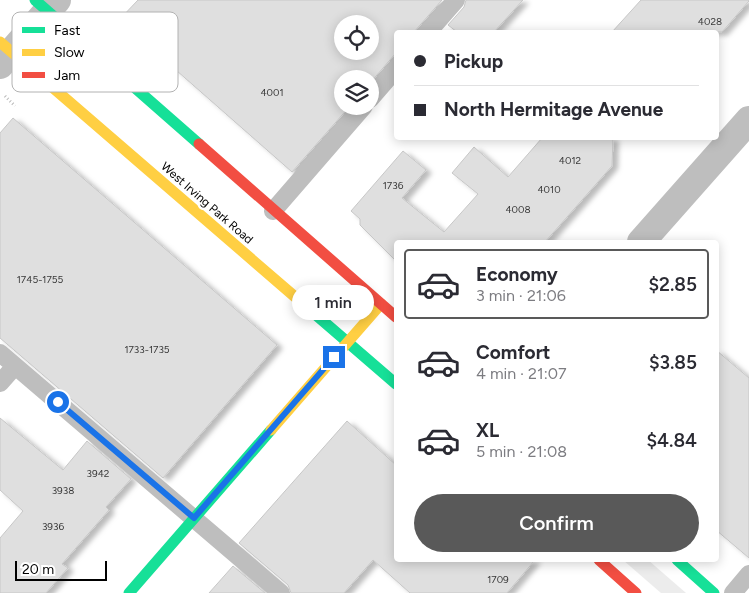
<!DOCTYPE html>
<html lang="en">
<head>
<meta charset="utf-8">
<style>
	body { margin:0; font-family:Figtree,sans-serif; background:#f7f7f7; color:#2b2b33; height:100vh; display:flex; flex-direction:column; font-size:19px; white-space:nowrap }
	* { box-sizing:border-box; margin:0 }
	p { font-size:16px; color:#7c7c81 }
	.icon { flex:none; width:28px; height:28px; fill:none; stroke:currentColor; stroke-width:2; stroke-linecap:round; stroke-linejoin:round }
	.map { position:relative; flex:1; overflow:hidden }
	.sheet { position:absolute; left:394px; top:240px; width:325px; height:322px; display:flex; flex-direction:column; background:#fff; border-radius:5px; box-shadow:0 2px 12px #0003 }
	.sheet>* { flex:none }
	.hud { position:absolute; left:394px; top:30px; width:325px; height:110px; border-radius:5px; box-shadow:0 2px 12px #0003; display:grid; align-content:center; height:110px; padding:0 20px; background:#fff }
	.fabs { position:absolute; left:334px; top:15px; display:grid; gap:10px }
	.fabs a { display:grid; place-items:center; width:45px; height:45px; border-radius:50%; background:#fff; box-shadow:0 2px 12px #0003; font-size:25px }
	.scale { position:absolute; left:15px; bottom:12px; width:92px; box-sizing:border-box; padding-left:5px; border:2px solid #000; border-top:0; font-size:14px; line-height:18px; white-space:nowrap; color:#000; -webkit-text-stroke:4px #fff; paint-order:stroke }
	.end { position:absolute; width:22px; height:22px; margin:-11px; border:6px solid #1a73e8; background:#fff; box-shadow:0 0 0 2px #fff }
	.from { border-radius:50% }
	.bubble { position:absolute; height:35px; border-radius:18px; background:#fff; box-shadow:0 2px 12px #0003; font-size:16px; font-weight:600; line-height:35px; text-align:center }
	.hud b { display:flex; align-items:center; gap:18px; height:48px; font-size:19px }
	.hud b+b { border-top:1px solid #e1e1e2 }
	.hud i { width:12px; height:12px; background:#2b2b33 }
	ul { padding:9px 0 0; list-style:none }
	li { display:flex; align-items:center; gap:15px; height:70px; margin:0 10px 8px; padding:0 10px; border:2px solid transparent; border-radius:5px }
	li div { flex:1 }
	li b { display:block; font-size:19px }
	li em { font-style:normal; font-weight:600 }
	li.active { border-color:#595959 }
	li>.icon { width:45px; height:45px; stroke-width:1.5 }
	.button { display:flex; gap:10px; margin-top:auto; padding:10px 20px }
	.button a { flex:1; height:58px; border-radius:30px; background:#595959; color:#fff; font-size:20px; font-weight:600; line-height:58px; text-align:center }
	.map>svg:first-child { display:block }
	.green { fill:#ececec }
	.building { fill:#dfdfdf; stroke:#c7c7c7; fill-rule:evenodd; filter:url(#shadow) }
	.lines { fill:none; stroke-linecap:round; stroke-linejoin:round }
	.path { stroke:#b9b9b9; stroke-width:3; stroke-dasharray:1 2.5; stroke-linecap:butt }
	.lane { stroke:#bebebe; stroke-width:18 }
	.street { stroke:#bebebe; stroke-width:28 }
	.fast { stroke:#16e098; stroke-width:11 }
	.slow { stroke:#ffcf43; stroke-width:11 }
	.jam { stroke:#f24e42; stroke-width:11 }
	.route { stroke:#1a73e8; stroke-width:6 }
	.labels { text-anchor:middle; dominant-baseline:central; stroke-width:5; stroke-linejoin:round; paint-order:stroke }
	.number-label { font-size:10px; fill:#383838 }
	.street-label { font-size:12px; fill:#000; stroke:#fff }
	.key { fill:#fff; stroke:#b2b2b2; stroke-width:1 }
	.key-label { font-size:14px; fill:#000 }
</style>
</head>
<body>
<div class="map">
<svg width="749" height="593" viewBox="0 0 749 593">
	<defs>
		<filter id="shadow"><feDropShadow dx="5.5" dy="3" stdDeviation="2.5" flood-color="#0004"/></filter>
	</defs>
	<rect width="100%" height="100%" fill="#fff"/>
	<path class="green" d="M623,560H648L686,593H661Z"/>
	<path class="building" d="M138,0H442L414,32H396V53L370,83V79H342V106H350L292,172L119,20ZM342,24H370V51H342Z
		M466,0H523L494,32H457L448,25L464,7Z
		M641,0H749V1L722,32H612Z
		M13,118L277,345L163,478L0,338V133Z
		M542,138H613L612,166L545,242H396V261L360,225V219L351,211L403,151L426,170L402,198L444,232L478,194L452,173L474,147L508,177Z
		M716,350L749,378V558L716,530Z
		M0,418L63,470L87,441L131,479L106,507L109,510L62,564L68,568L46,593H0V538L23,511L0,490Z
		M347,421L396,465V560H535L507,593H410L373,560L344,593H291L288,585L239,543Z
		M233,566L265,593H209Z"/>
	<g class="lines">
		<path class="path" d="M5,96L15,106"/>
		<path class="lane" d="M428,32L456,0
			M370,99L396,69
			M273,211L364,106
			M0,353L281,593
			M0,383L15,366
			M733,593L749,574"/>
		<path class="street" d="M0,65L57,0
			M641,242L749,120"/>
		<path class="fast" d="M35,0L199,144
			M301,302L396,384
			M677,560L714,593
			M129,593L271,430"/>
		<path class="slow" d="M0,42L301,302
			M271,430L381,304"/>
		<path class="jam" d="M199,144L396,317
			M599,560L636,593"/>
	</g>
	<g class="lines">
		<path class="route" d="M58,402L194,518L334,357"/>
	</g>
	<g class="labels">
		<g class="number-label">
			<text x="710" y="21">4028</text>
			<text x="272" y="92">4001</text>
			<text x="570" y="160">4012</text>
			<text x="393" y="185">1736</text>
			<text x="549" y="189">4010</text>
			<text x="518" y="209">4008</text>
			<text x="40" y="279">1745-1755</text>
			<text x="147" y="349">1733-1735</text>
			<text x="98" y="473">3942</text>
			<text x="63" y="490">3938</text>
			<text x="53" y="526">3936</text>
			<text x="498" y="579">1709</text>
		</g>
		<g class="street-label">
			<text transform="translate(207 203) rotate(41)">West Irving Park Road</text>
		</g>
	</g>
	<rect x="12" y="12" width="166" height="80" rx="8" class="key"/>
	<rect x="22" y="27" width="23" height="6" fill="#16e098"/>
	<rect x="22" y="49" width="23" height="7" fill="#ffcf43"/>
	<rect x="22" y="72" width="23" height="6" fill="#f24e42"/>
	<g class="key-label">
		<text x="54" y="35">Fast</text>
		<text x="54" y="57">Slow</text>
		<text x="54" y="80">Jam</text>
	</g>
</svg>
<div class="fabs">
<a><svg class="icon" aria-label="locate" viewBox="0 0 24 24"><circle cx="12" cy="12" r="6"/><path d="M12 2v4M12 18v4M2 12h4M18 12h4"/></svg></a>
<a><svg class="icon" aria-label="layers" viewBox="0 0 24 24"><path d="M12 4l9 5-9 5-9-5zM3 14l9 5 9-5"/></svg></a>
</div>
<div class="scale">20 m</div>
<i class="end from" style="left:58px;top:402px"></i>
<i class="end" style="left:334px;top:357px"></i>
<div class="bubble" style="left:292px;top:285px;width:82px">1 min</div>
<div class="hud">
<b><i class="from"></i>Pickup</b>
<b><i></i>North Hermitage Avenue</b>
</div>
<section class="sheet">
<ul>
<li class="active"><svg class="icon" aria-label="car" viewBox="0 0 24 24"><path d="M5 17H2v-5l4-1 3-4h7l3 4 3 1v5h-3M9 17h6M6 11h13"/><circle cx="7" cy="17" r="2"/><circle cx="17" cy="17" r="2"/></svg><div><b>Economy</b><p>3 min · 21:06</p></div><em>$2.85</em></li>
<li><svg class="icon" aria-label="car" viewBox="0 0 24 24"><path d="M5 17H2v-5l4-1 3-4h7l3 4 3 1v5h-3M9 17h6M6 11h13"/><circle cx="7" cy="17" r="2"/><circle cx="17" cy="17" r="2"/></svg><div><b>Comfort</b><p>4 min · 21:07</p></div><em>$3.85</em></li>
<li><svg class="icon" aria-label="car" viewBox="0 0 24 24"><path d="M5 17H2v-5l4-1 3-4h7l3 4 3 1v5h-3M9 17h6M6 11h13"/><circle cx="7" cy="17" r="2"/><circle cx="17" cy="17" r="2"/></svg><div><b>XL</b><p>5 min · 21:08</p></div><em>$4.84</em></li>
</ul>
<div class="button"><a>Confirm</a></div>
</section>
</div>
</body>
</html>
